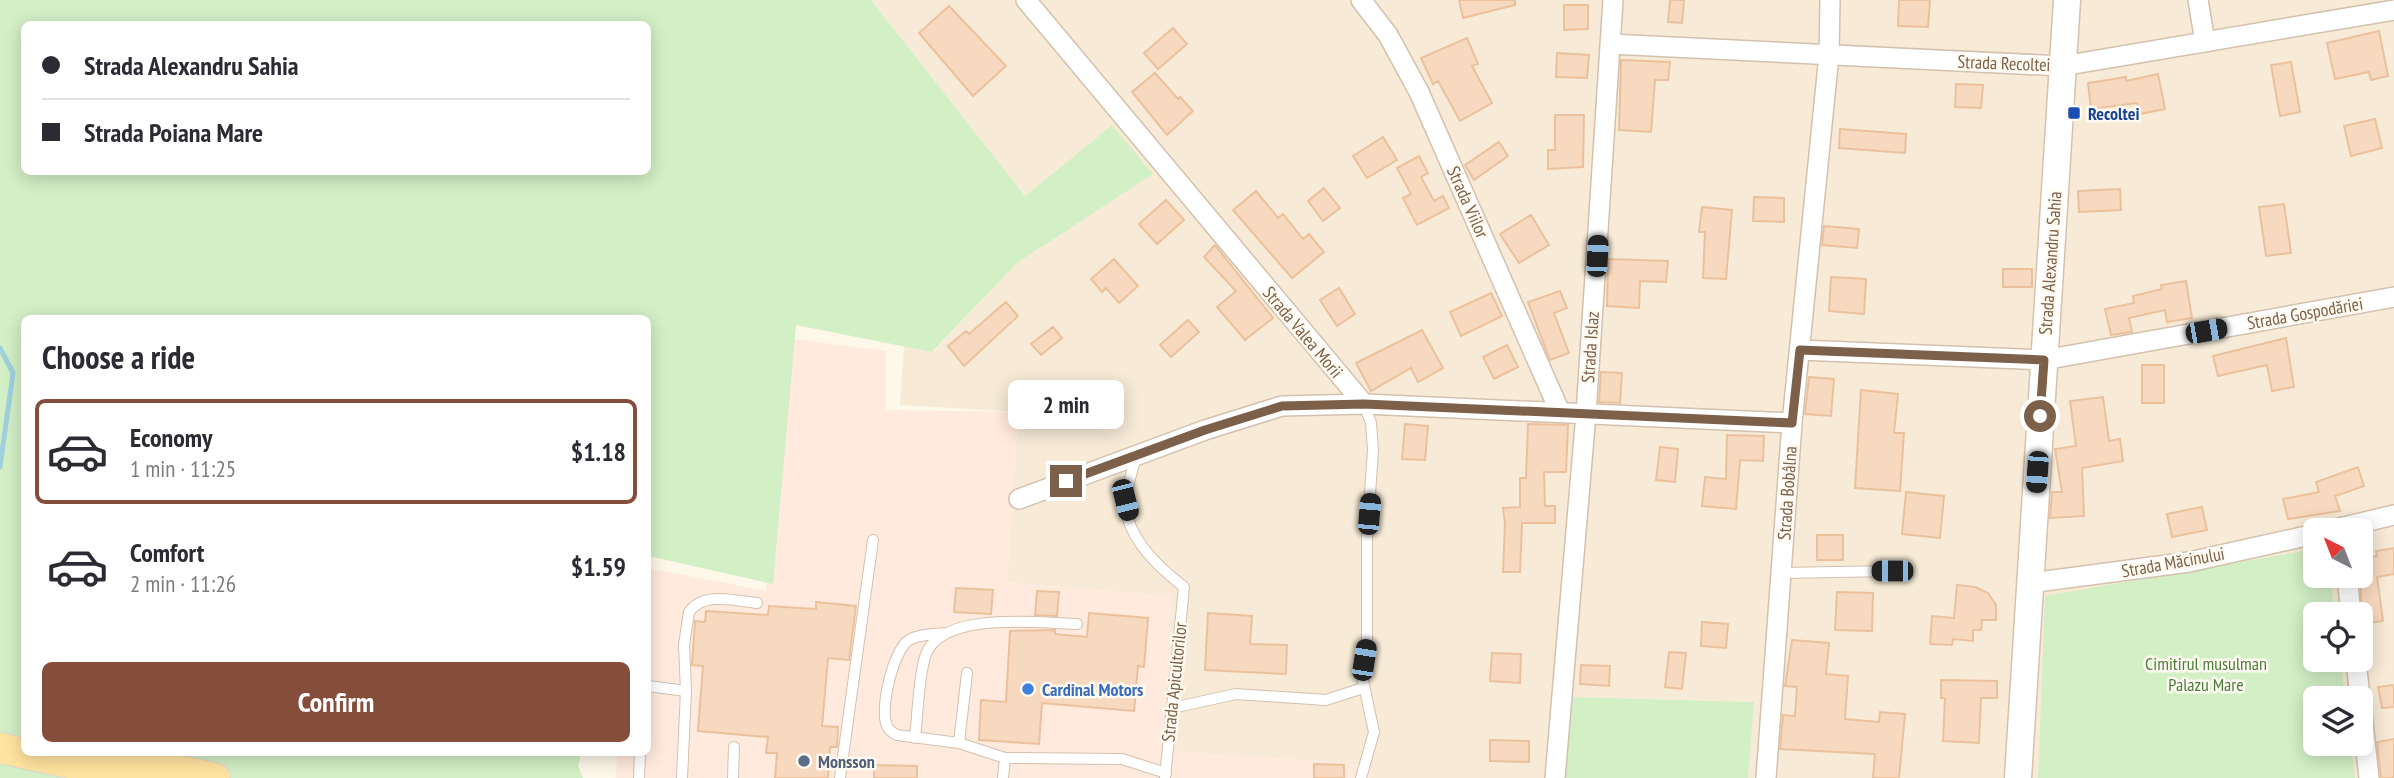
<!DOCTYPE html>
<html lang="en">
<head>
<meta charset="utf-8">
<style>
	body { margin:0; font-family:"PT Sans Narrow",sans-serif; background:#f7f7f7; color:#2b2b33; height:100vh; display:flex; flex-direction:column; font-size:26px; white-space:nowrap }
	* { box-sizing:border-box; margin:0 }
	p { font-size:23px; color:#7c7c81 }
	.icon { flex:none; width:38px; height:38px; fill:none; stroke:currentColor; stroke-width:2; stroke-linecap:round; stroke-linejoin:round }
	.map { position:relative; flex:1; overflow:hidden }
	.sheet { position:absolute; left:21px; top:315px; width:630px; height:441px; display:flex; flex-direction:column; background:#fff; border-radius:10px; box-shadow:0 4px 18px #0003 }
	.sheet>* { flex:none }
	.banner { position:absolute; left:21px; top:21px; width:630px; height:154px; border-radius:10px; box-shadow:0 4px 18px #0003; display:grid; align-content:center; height:154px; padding:0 21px; background:#fff }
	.needle { width:46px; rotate:318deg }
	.buttons { position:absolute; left:2303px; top:518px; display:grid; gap:14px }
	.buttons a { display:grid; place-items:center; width:70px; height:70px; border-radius:10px; background:#fff; box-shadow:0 4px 18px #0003; font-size:35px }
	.end { position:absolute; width:32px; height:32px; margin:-16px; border:9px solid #7d6049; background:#fff; box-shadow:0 0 0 4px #fff }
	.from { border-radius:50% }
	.bubble { position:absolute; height:49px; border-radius:10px; background:#fff; box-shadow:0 4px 18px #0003; font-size:23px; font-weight:700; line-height:49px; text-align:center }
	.car { position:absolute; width:21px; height:42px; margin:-21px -10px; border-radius:9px; box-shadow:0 0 5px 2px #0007; background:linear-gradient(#222 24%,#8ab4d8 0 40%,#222 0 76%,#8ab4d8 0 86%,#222 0) }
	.banner b { display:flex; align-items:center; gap:24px; height:66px; font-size:26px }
	.banner b+b { border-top:2px solid #e1e1e2 }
	.banner i { width:18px; height:18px; background:#2b2b33 }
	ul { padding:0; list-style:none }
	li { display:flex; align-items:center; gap:21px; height:105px; margin:0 14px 10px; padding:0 7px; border:4px solid transparent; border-radius:10px }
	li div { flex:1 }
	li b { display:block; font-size:26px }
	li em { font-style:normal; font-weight:700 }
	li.selected { border-color:#854e3b }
	li>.icon { width:63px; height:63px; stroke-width:1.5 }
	h2 { padding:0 21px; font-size:32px; line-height:84px }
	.action { display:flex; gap:14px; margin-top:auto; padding:14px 21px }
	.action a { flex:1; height:80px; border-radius:10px; background:#854e3b; color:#fff; font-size:28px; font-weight:700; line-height:80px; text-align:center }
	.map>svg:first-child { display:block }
	.residential { fill:#f7ebd7; fill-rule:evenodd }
	.commercial { fill:#ffeadd }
	.green { fill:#d3efc6; fill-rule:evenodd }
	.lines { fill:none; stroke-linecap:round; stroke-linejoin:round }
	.stream { stroke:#a0d0de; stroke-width:5 }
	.building { fill:#f7d9bf; stroke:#ebc19d; stroke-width:2 }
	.lane-casing { stroke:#d3c1ad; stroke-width:12 }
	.street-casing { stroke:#d3c1ad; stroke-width:22 }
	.secondary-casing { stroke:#d7c2ab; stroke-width:29 }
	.primary-casing { stroke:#ddd6d0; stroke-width:32 }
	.lane { stroke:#fff; stroke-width:10 }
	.street { stroke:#fff; stroke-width:19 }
	.secondary { stroke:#fff; stroke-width:26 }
	.primary { stroke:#ffe3a0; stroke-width:30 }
	.route { stroke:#7d6049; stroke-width:9 }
	.transit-dot { fill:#1a4fb4; stroke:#fffbf2; stroke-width:2.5 }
	.shop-dot { fill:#3f7fe0; stroke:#fffbf2; stroke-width:2.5 }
	.service-dot { fill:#5c6f8a; stroke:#fffbf2; stroke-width:2.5 }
	.labels { text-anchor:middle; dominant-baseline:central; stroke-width:5; stroke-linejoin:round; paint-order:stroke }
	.street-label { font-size:18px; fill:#7d6049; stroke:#fffbf2 }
	.transit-label { font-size:18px; font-weight:bold; fill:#164399; stroke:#fffbf2; text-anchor:start }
	.park-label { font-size:18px; fill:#4b7e3d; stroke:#fffbf2 }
	.shop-label { font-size:18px; font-weight:bold; fill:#366cbe; stroke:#fffbf2; text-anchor:start }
	.service-label { font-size:18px; font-weight:bold; fill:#4e5e75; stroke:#fffbf2; text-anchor:start }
</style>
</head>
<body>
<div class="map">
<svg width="2394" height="778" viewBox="0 0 2394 778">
	<rect width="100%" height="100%" fill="#fef8ea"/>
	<path class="residential" d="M871,0H2394V778H1748L1753,702L1573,697L1563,778H1371L1370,765L1168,751L1171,596L1007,583L1018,412L900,405L904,346L933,352L1017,263L1152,174L1112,125L1025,196ZM2315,530H2361V576H2315ZM2315,614H2361V660H2315ZM2315,698H2361V744H2315Z"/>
	<path class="commercial" d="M785,338L886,351V410L1018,412L1007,583L1171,596L1168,751L1371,765V778H616L617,753L648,752V568L766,591Z"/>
	<path class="green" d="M0,0H871L1025,196L1112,125L1153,174L1017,263L932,352L796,325L773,584L648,556V318H24V752H582L578,766L583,778H0ZM24,24H648V172H24Z
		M2315,549V576H2330L2335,614H2315V660H2340L2345,698H2315V744H2351L2355,778H2038L2045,596Z
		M1573,697L1754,702L1748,778H1563Z"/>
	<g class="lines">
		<path class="stream" d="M0,348L13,373L0,467"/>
	</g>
	<path class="building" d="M1459,0H1515V5L1463,18Z
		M1670,0H1684L1682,23L1668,22Z
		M1899,0H1930L1928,27L1898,26Z
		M1564,5H1588V29L1564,30Z
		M949,6L1006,66L973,96L919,33Z
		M1173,28L1187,44L1158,69L1144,53Z
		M2379,31L2388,76L2371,80L2369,72L2335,79L2327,43Z
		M1467,38L1478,64L1472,66L1492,103L1460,121L1438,81L1433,84L1421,58Z
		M1557,53L1589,55L1587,78L1556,77Z
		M1621,60L1670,62L1668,80H1655L1651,132L1619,130Z
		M2291,62L2300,112L2280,116L2271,65Z
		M1155,73L1178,99L1180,97L1193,111L1167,135L1132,92Z
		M2158,74L2165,109L2140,114L2137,103L2091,109L2088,83L2126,77V81Z
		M1956,84L1983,85L1981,108L1955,107Z
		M1555,115H1584L1583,167L1548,169V150H1555Z
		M2375,119L2382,148L2351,156L2344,126Z
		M1840,129L1906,134L1905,153L1839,148Z
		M1383,137L1397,160L1367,178L1353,156Z
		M1499,142L1508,156L1474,180L1465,165Z
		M1419,156L1428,173L1421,177L1434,201L1443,196L1449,208L1417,225L1403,198L1411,194L1397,168Z
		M1324,188L1340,208L1323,221L1308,201Z
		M2120,189L2121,210L2079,212L2078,191Z
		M1256,191L1278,218L1283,214L1303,239L1309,234L1324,252L1292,278L1233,210Z
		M1754,197L1784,198V222L1753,221Z
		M1166,200L1184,220L1157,244L1139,224Z
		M2284,204L2291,253L2266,256L2259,207Z
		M1702,207L1732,210L1726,279L1703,278L1705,232H1699Z
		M1531,215L1549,245L1519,263L1500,234Z
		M1824,226L1859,229L1857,248L1822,245Z
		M1215,245L1273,318L1245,340L1217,307L1236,291L1204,257Z
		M1114,259L1138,286L1119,303L1106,288L1102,292L1091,279Z
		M1608,259L1668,261L1666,282L1640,281L1639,308L1607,306Z
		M2003,269H2032V287H2003Z
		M1831,277L1866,279L1864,314L1829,311Z
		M2186,281L2192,318L2167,322L2165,310L2129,318L2132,332L2111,335L2105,309L2134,303L2133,296L2162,289L2161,285Z
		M1339,288L1355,314L1337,326L1320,300Z
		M1560,291L1567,308L1554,313L1569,353L1550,360L1528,302Z
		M1491,293L1502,316L1461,336L1450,312Z
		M1006,302L1018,316L964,366L948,346L966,331L969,334Z
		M1188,320L1199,332L1171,357L1160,345Z
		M1053,327L1062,338L1041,355L1031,344Z
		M1422,330L1443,368L1418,382L1411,368L1371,391L1356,363Z
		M2286,338L2294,387L2272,391L2267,365L2218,376L2213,356Z
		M1507,345L1518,367L1494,379L1483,357Z
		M2142,365H2164V403H2142Z
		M1601,372L1622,373L1620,403L1599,402Z
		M1809,377L1834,379L1831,416L1805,414Z
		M1861,390L1898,394L1894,433H1904L1900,491L1855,488Z
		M2103,397L2109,441L2120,439L2123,461L2082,468L2084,516L2050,518L2052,492H2062L2055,449L2076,446L2070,401Z
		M1405,424L1428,426L1425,460L1402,459Z
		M1528,424L1568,425L1566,472H1544L1545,506H1555V523H1522L1520,572H1503L1505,524L1503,508L1520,507V478H1526Z
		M1727,435L1764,436L1763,461L1740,460L1736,509L1702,506L1705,477L1726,479Z
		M1660,447L1678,449L1675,482L1656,480Z
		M2358,467L2364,486L2335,496L2340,511L2288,519L2283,499L2319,492L2316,482Z
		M1906,492L1944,496L1940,538L1902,534Z
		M2202,507L2207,530L2172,537L2167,514Z
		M1817,535H1843V560H1817Z
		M2394,548V574L2377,577L2383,621L2361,624V558L2377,556L2376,551Z
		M1957,585L1975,587L1988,593L1996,605V620H1982L1981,630H1973V641L1953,639L1952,645L1930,644L1932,616L1954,618Z
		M956,588L993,590L991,614L954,612Z
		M1037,591L1059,592L1057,616L1035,615Z
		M1837,592L1873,593L1872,631L1835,630Z
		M816,602L856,606L849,660L828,658L822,726L838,727L837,747H830L828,778H775L777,753H766L768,737L698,731L703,666L692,665L695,621L705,622L706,611L768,615L769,606L816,609Z
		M1089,613L1148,618L1144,667L1138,666L1134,711L1042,703L1039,744L979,740L981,700L1006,702L1010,631L1055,630V634L1087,637Z
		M1208,613L1252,616L1250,644L1287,645L1286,674L1205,670Z
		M1702,622L1728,624L1726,648L1701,646Z
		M1792,640L1829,643L1826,674L1848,676L1845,719L1879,722L1880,712L1905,714L1899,778H1873L1875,754L1780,749L1783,715L1795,716L1797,687L1785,686Z
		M1669,652L1686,653L1682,689L1665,687Z
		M1492,653L1521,654L1520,683L1490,681Z
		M1581,665L1610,666L1609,686L1580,684Z
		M1941,680L1997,681V698H1981L1979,743L1943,741L1945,698H1941Z
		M2394,685V707L2382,708L2378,687Z
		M2394,739V778H2381L2377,742Z
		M1490,740L1529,741V762L1490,761Z
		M1314,764L1344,765V778H1314Z
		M874,765L917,766V778H874Z"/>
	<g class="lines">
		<defs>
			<path id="lane" d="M1136,456C1133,470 1127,485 1126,499C1123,535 1158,567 1184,587L1165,777
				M1781,573L1892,571
				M947,633C935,634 919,634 909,640C893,650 878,713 888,728C889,730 895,734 897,735L959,743L1005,758L1122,759L1166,773
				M648,686L686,691
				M1172,708L1236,694L1326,700L1363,688
				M915,738C918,712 918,682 925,657C939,610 1040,623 1077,624
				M959,743L967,673
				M639,778L640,752
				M682,778L686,691L684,645L689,612C703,591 736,601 757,603
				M733,778L734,747
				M840,778L873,540
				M1003,778L1005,758
				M1361,778L1374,732L1362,676L1367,643V538L1373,450L1371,423L1364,404"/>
			<path id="street" d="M1026,0L1364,404
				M1361,0L1388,35L1419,92L1560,412
				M2198,0L2205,42
				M1610,44L2062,66L2394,10
				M1800,350L2044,360L2394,297
				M1019,499L1205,430L1282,406L1364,404L1792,423
				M2331,530L2394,515
				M2347,576L2351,614
				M2030,583L2189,562L2315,534
				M2356,660L2360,698
				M2361,704L2369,778
				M1555,778L1586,414L1613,0
				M1766,778L1792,423L1829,55L1830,0"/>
			<path id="secondary" d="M2018,778L2067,0"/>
			<path id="primary" d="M0,748L138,778
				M116,757L215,778"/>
		</defs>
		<use href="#lane" class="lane-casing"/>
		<use href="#street" class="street-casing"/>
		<use href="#secondary" class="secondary-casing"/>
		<use href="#primary" class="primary-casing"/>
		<use href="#lane" class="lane"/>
		<use href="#street" class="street"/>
		<use href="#secondary" class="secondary"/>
		<use href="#primary" class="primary"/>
	</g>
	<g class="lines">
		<path class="route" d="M1066,481L1205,430L1282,406L1364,404L1792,423L1800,350L2044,360L2040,416"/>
	</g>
	<rect class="transit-dot" x="2067" y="106" width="14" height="14" rx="3.5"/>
	<circle class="shop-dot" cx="1028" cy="689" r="7"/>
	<circle class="service-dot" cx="804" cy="761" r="7"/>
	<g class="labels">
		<g class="street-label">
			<text transform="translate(2004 63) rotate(2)">Strada Recoltei</text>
			<text transform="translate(1468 202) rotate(66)">Strada Viilor</text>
			<text transform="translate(2050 263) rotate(-86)">Strada Alexandru Sahia</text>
			<text transform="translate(2305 313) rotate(-10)">Strada Gospodăriei</text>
			<text transform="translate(1303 332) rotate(50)">Strada Valea Morii</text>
			<text transform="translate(1590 347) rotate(-86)">Strada Islaz</text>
			<text transform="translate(1787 493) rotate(-86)">Strada Bobâlna</text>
			<text transform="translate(2173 562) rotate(-10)">Strada Măcinului</text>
			<text transform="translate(1174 682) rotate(-84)">Strada Apicultorilor</text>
		</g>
		<g class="transit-label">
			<text x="2088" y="113">Recoltei</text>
		</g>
		<g class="park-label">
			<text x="2206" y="663">Cimitirul musulman<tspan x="2206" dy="21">Palazu Mare</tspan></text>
		</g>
		<g class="shop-label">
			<text x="1042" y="689">Cardinal Motors</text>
		</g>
		<g class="service-label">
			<text x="818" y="761">Monsson</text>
		</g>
	</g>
</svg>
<div class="buttons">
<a><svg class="needle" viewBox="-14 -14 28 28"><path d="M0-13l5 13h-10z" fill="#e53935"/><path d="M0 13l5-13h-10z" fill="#7c7c81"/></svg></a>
<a><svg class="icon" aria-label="locate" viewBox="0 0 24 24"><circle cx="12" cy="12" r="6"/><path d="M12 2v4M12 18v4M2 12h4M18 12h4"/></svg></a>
<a><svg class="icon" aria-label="layers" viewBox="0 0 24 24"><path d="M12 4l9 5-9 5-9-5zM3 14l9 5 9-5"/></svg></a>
</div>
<i class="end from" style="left:2040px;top:416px"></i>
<i class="end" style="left:1066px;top:481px"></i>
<div class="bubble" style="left:1008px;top:380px;width:116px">2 min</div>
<i class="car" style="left:1597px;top:256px;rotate:3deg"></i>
<i class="car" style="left:2206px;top:331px;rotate:80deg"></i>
<i class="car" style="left:2037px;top:472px;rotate:184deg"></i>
<i class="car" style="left:1125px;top:500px;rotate:166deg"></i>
<i class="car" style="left:1369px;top:514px;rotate:5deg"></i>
<i class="car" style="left:1892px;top:571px;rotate:270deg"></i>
<i class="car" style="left:1364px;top:660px;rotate:9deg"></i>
<div class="banner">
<b><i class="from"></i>Strada Alexandru Sahia</b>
<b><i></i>Strada Poiana Mare</b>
</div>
<section class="sheet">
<h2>Choose a ride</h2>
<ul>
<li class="selected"><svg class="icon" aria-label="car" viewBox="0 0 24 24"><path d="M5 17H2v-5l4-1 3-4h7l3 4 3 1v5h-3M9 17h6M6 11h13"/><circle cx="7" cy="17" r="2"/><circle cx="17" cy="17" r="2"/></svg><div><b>Economy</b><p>1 min · 11:25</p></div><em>$1.18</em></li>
<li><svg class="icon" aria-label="car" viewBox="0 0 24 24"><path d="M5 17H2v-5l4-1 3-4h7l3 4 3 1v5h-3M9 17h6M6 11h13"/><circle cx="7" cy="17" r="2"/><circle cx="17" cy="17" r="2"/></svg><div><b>Comfort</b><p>2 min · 11:26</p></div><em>$1.59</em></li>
</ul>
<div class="action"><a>Confirm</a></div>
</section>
</div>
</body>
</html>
